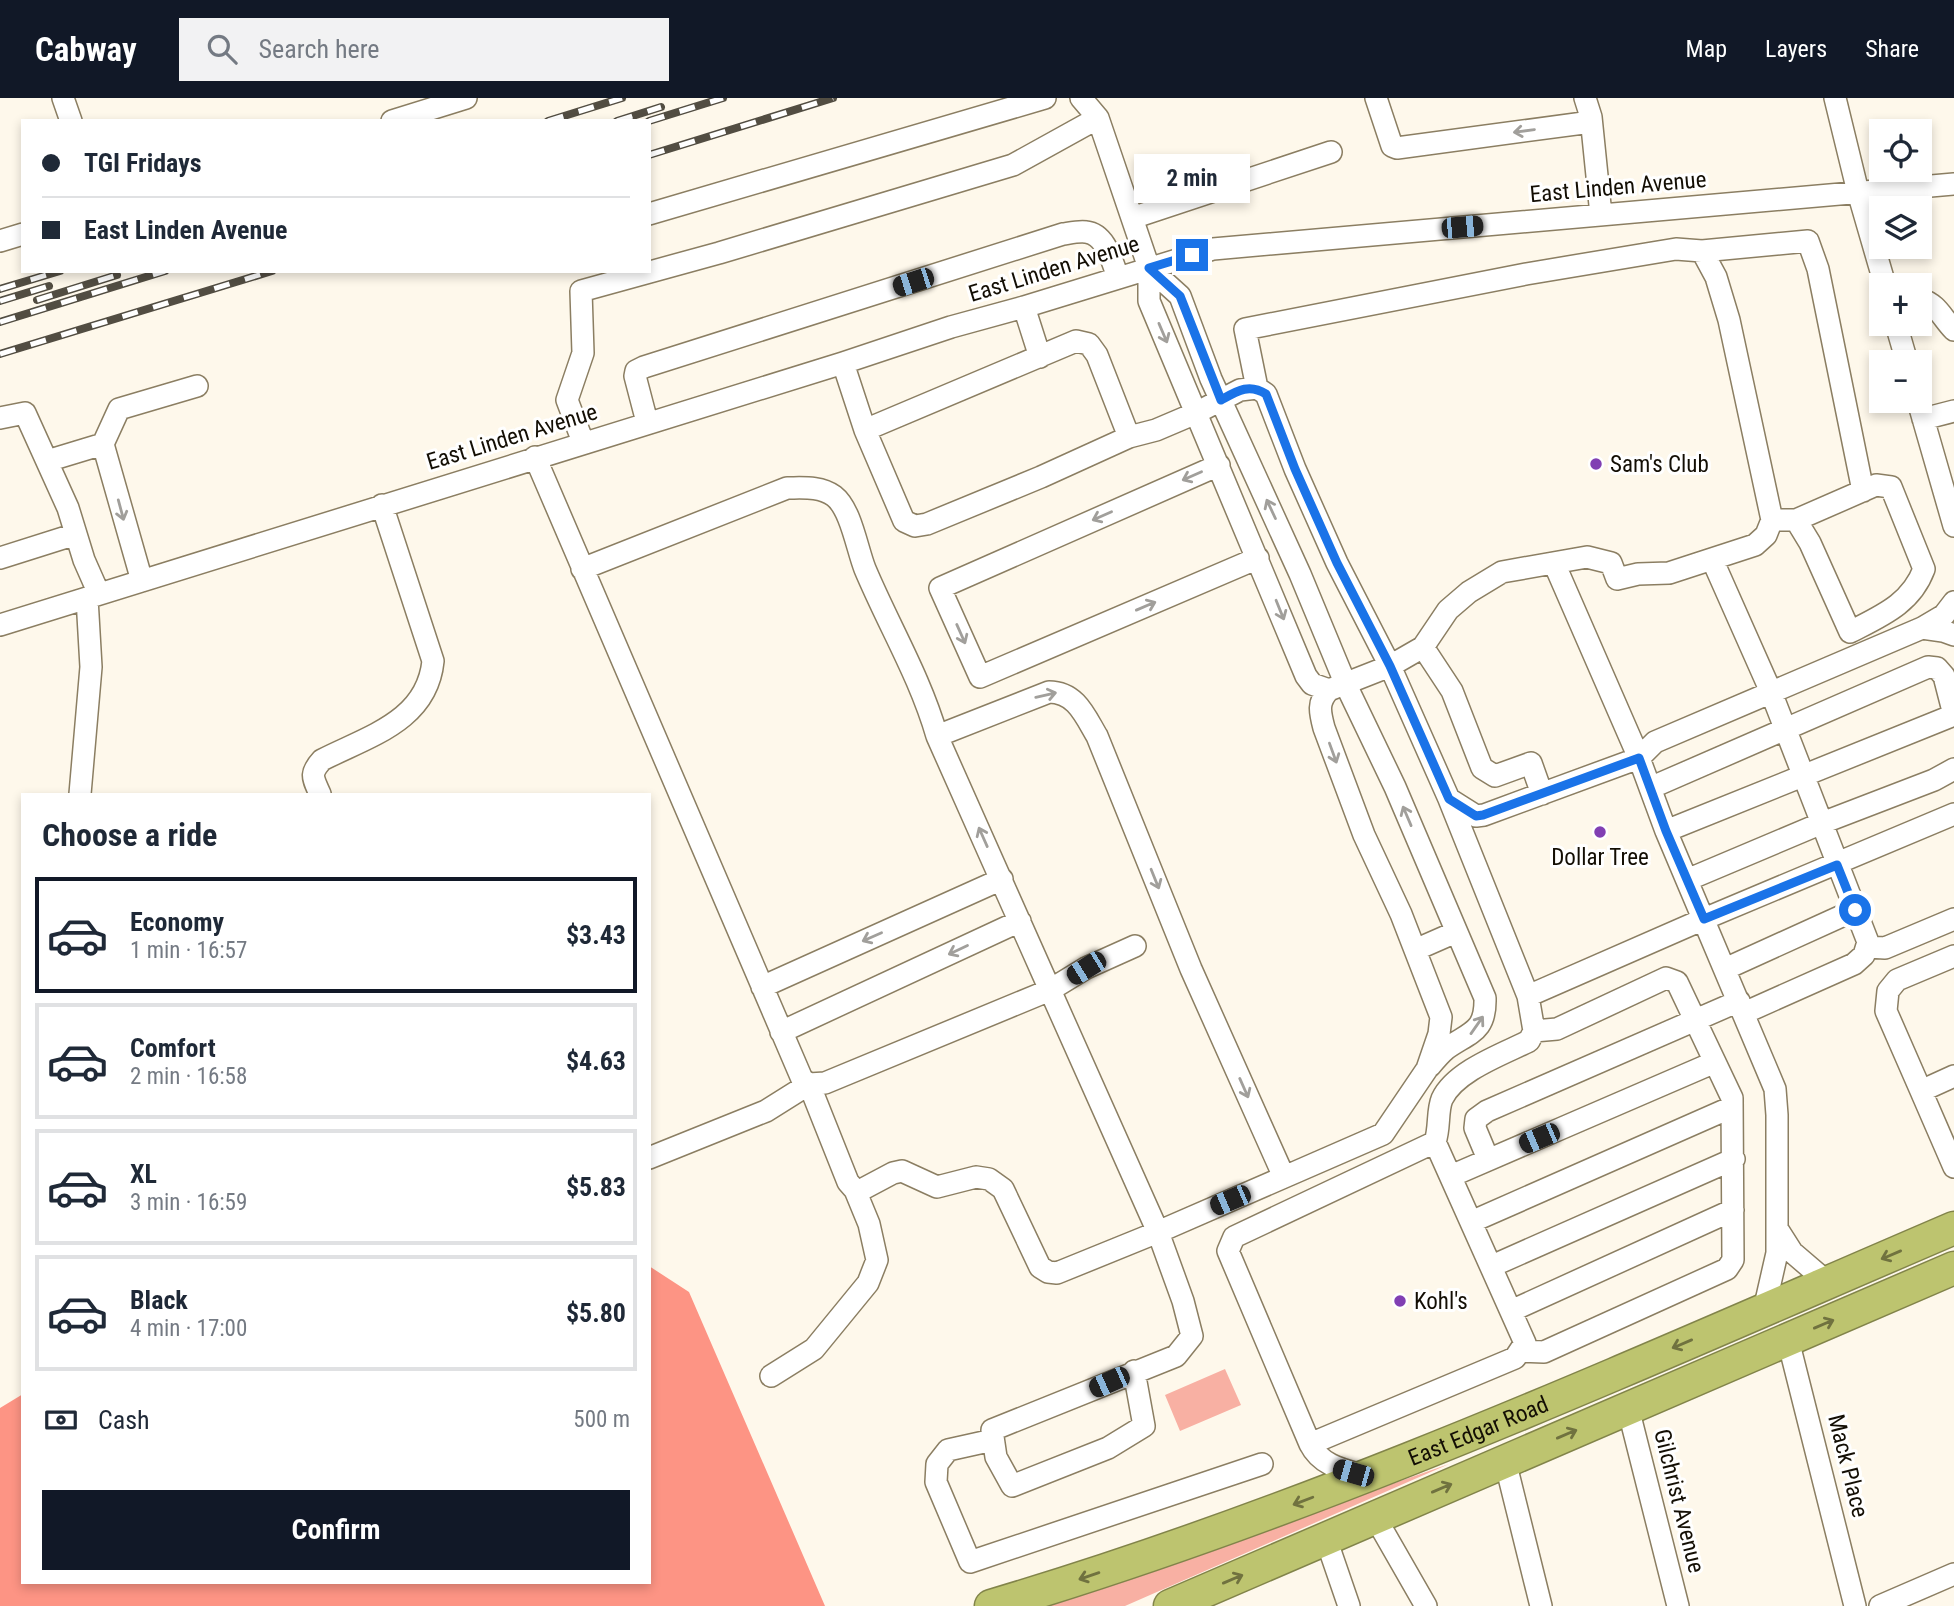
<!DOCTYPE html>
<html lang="en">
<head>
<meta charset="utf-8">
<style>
	body { margin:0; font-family:"Roboto Condensed",sans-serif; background:#f2f2f3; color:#1f2937; height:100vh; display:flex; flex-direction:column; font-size:26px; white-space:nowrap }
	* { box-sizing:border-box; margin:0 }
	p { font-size:23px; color:#747a83 }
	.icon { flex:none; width:38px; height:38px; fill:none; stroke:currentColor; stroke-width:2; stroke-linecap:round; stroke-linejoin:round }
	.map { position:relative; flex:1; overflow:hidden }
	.panel { position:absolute; left:21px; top:695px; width:630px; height:791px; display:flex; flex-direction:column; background:#fff; border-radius:0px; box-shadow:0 4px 10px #0003 }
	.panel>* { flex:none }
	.hud { position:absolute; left:21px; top:21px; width:630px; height:154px; border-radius:0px; box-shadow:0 4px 10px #0003; display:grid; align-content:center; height:154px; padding:0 21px; background:#fff }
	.controls { position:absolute; left:1869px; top:21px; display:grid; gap:14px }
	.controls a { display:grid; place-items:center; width:63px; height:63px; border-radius:0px; background:#fff; box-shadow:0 4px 10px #0003; font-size:35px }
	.end { position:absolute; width:32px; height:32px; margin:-16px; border:9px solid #1a73e8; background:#fff; box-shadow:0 0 0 4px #fff }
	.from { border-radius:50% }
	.bubble { position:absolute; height:49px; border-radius:0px; background:#fff; box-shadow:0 4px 10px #0003; font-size:23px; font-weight:700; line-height:49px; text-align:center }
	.car { position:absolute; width:21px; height:42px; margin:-21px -10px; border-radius:9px; box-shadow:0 0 5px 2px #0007; background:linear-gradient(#222 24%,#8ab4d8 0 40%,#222 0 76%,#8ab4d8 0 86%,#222 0) }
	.hud b { display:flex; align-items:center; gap:24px; height:66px; font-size:26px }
	.hud b+b { border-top:2px solid #e0e1e3 }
	.hud i { width:18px; height:18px; background:#1f2937 }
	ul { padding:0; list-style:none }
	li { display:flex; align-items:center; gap:21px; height:116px; margin:0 14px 10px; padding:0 7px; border:4px solid #e0e1e3; border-radius:0px }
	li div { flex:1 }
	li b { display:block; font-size:26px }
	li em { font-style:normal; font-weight:700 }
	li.selected { border-color:#111827 }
	li>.icon { width:63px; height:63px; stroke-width:1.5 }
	h2 { padding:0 21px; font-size:32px; line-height:84px }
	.pay { display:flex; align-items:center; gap:18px; height:77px; padding:0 21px; font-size:26px }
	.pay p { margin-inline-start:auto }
	.action { display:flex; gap:14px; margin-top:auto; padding:14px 21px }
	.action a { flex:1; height:80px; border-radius:0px; background:#111827; color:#fff; font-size:28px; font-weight:700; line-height:80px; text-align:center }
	header { display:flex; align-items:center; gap:42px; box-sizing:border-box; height:98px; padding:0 35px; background:#111827; color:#fff }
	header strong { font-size:33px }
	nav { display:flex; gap:38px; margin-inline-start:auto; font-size:24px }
	.search { width:490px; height:63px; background:#f2f2f3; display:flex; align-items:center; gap:18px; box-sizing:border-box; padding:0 24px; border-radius:0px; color:#747a83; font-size:26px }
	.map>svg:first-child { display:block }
	.green { fill:#f8b0a3 }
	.forest { fill:#fd9484 }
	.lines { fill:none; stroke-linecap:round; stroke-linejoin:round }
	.minor-casing { stroke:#8b7e62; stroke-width:24 }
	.highway-casing { stroke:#82844a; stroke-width:35 }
	.minor { stroke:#fff; stroke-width:21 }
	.highway { stroke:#bdc46f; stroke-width:32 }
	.rail-casing { stroke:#524d42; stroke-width:8 }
	.rail { stroke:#fff; stroke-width:5; stroke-dasharray:16; stroke-linecap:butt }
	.oneway { stroke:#a19f9b }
	.oneway2 { stroke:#70723f }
	.route { stroke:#1a73e8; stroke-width:9 }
	.poi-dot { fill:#813fb3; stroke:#fff; stroke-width:2.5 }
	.labels { text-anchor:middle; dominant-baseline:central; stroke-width:6; stroke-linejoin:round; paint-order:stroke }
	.street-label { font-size:23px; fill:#130e04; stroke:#fff }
	.poi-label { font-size:23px; fill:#130e04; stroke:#fff; text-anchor:start }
</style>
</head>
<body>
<header>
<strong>Cabway</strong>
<div class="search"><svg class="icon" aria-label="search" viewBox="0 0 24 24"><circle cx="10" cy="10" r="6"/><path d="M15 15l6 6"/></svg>Search here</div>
<nav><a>Map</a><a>Layers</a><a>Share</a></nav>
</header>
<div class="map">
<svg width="1954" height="1508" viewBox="0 0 1954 1508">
	<rect width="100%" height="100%" fill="#fef8eb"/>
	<path class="green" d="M1225,1271L1241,1307L1180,1333L1165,1297Z
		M1449,1366L1125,1508H1042Z"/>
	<path class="forest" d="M649,1168L689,1194L825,1508H0V1310L23,1296V1484H649Z"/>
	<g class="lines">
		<defs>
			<path id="minor" d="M63,0L71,23
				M1081,0L1098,20
				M1376,0L1392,48L1397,50L1591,24
				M1585,0L1591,19L1601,117
				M1835,0L1858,94L1885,187
				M392,23L466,0
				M649,116L1045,0
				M1132,120L1331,54
				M0,143L23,136
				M1702,153L1808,143L1818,171L1863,393
				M1149,170L1180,198L1211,281L1300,476L1346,587L1395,689L1485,900C1486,934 1470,934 1446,951C1440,956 1435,962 1430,968
				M1920,201C1938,206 1942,220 1954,232
				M1024,209L1040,259
				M1896,226L1907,264
				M843,265L865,332L904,423L915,428L927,426L1041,379L1129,339L1156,332L1196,315L1240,292L1257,290L1266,296L1295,371L1337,465L1390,568L1449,701L1476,718L1484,717L1639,660L1666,733L1775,991L1777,1017V1155L1764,1212
				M1918,303L1954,428
				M0,320L25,315L68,410L84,462L99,496
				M1923,321L1954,313
				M647,324L635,278L636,273L644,269L1063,136C1070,135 1079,133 1086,134C1106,136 1112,164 1118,179
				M865,332L1076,243L1089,246L1097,257L1129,339
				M583,344L567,302L583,255L581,193L719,155L1013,67L1098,20L1149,170V203L1306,578L1312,586L1329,592
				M103,346L142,483
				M535,359L802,981L809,986L825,985L1050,892L1158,1134L1383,1036L1427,971L1439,936L1441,919L1401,816L1364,737L1324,630C1320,615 1317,604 1329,592L1390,568L1423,549L1448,512L1469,494L1502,474L1587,459L1611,465L1617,481L1638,476L1669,475L1755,447L1766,437L1772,422L1729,222L1716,179L1702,153L1676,151L1526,176L1245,231L1257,290
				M47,363L103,346L119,311L197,288
				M1219,367L940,490L980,579L1258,460
				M1772,422H1796L1876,387L1891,389L1924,471C1911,506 1881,518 1850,534L1810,445L1796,422
				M0,460L76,436
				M1712,461L1771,594L1868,844L1864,857L1854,866L1744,915
				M1554,465L1639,660L1655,644L1922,530L1944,517L1954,504
				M582,471L787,390C803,390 820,388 834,398C851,411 857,451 865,471C889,528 920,579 937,638
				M0,527L843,265L951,229L1024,209L1213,151L1954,86
				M1922,530L1943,533L1954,537
				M1423,549L1452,593L1482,670L1495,678L1531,665L1542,696
				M1650,690L1928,569L1937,570L1944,578L1954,617
				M80,696L91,569L87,500
				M320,696C313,680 309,676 322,662C369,638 427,623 433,563L382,407
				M1449,701L1528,898L1704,821L1954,716
				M1666,733L1954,617
				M1687,782L1822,725L1934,682L1954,671
				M1135,848L1086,870L1050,892L937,638L1049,594C1076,594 1085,618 1097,638L1191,871L1284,1079
				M1868,849L1885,850L1954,821
				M1415,852L1456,834
				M1954,858L1897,882L1888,893L1886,913L1921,993L1954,978
				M1725,871L1855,812
				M762,889L1002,781
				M781,934L1020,823
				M1921,993L1954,1069
				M1435,1044L1525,1245L1515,1260L1310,1346L1228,1153L1234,1139L1435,1044C1440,1030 1437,1013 1442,1001C1455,973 1503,956 1529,943L1534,933L1528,898
				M649,1060L766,1013L809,986L848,1084L855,1092H861L893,1075L902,1073L937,1089L976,1079L989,1081L1003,1091L1040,1169L1048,1174L1057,1175L1158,1134L1183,1203L1192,1238L1176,1258L992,1332L996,1359L1012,1388L1108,1350L1144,1328L1134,1273
				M1488,1061L1475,1030L1476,1021L1487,1013L1739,903
				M1451,1078L1715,964
				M1471,1124L1732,1009
				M1778,1132L1792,1154L1827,1184
				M1492,1168L1734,1061
				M1511,1213L1733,1112
				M1788,1242L1855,1508
				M1521,1253L1544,1254L1727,1171L1733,1162L1732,1000L1677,884L1666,880L1557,931L1534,933
				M771,1278L814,1251L868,1185L877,1162L869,1126L855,1092
				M1628,1310L1678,1508
				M993,1342L948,1352L937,1366L936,1384L970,1464L1262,1366
				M1310,1346C1321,1368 1344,1372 1365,1378
				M1505,1363L1541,1508
				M1375,1419L1426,1508
				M1326,1441L1349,1508
				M1880,1508L1954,1476"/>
			<g id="highway">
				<path id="s1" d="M991,1508C1322,1410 1637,1266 1954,1130"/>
				<path d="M1170,1508L1954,1170"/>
			</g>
		</defs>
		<use href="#minor" class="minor-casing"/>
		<use href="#highway" class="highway-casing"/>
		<use href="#minor" class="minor"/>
		<use href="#highway" class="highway"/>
		<defs>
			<path id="rail" d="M548,23L622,0
				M617,23L661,9
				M649,23L723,0
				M649,57L833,0
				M0,191L60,173
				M37,202L117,177
				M0,203L49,188
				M0,224L165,173
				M0,256L272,173"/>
		</defs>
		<use href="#rail" class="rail-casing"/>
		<use href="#rail" class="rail"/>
	</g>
	<defs><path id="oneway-shaft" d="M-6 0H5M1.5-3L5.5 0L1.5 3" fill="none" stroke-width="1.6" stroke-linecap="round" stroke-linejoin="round" transform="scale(1.75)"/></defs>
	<g class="oneway">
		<use href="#oneway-shaft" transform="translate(1524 33) rotate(172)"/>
		<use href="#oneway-shaft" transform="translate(1163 235) rotate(67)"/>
		<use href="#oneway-shaft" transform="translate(1192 378) rotate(156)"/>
		<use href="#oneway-shaft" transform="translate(1271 411) rotate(-115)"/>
		<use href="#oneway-shaft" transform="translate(121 412) rotate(75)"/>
		<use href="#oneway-shaft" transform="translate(1102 418) rotate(156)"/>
		<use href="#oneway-shaft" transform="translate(1146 508) rotate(-23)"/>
		<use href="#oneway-shaft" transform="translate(1280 512) rotate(68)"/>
		<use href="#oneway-shaft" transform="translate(961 536) rotate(66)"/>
		<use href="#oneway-shaft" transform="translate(1046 597) rotate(-13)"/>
		<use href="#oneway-shaft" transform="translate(1333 655) rotate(70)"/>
		<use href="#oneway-shaft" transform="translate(1407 718) rotate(-113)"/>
		<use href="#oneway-shaft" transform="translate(983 739) rotate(-114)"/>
		<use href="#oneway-shaft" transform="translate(1155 781) rotate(68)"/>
		<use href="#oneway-shaft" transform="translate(872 839) rotate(156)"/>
		<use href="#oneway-shaft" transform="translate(958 852) rotate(155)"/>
		<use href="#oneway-shaft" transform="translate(1477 927) rotate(-55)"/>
		<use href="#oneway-shaft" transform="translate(1244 990) rotate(66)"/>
	</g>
	<g class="oneway2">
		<use href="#oneway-shaft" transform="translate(1891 1157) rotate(157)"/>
		<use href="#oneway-shaft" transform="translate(1824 1226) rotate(-23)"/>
		<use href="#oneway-shaft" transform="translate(1682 1246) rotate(157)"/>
		<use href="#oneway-shaft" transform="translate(1567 1336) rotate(-23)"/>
		<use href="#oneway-shaft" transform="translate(1442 1390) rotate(-23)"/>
		<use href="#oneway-shaft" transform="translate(1303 1403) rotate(159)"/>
		<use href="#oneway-shaft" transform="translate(1089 1478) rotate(161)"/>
		<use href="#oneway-shaft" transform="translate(1233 1481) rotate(-23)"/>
	</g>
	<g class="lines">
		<path class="route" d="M1192,157L1149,170L1180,198L1221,302C1237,293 1249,285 1266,296L1295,371L1337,465L1390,568L1449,701L1476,718L1483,717L1639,660L1666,733L1704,821L1837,767L1855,812"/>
	</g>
	<g class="poi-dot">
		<circle cx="1596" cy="366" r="7"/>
		<circle cx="1600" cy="734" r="7"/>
		<circle cx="1400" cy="1203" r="7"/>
	</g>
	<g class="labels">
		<g class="street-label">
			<text transform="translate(1618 89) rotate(-5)">East Linden Avenue</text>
			<text transform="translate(1054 171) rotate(-17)">East Linden Avenue</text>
			<text transform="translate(512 339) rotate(-17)">East Linden Avenue</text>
			<text stroke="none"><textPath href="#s1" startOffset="518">East Edgar Road</textPath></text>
			<text transform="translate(1848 1368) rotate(76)">Mack Place</text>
			<text transform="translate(1679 1403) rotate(76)">Gilchrist Avenue</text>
		</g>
		<g class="poi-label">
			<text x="1610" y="366">Sam's Club</text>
			<text x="1600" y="759" text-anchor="middle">Dollar Tree</text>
			<text x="1414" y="1203">Kohl's</text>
		</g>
	</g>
</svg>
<div class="controls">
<a><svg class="icon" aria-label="locate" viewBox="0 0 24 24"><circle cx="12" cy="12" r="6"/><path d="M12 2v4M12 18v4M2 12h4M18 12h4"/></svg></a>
<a><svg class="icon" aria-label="layers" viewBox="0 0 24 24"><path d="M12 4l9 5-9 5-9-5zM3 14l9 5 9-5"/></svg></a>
<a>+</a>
<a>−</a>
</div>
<i class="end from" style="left:1855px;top:812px"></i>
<i class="end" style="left:1192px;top:157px"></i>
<div class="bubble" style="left:1134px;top:56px;width:116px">2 min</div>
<i class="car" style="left:1462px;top:129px;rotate:85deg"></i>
<i class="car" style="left:913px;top:184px;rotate:252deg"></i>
<i class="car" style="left:1086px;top:870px;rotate:238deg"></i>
<i class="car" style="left:1539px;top:1040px;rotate:247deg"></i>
<i class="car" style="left:1230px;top:1102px;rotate:247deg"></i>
<i class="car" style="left:1109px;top:1284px;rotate:246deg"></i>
<i class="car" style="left:1353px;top:1375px;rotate:286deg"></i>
<div class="hud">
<b><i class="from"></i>TGI Fridays</b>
<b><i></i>East Linden Avenue</b>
</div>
<section class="panel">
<h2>Choose a ride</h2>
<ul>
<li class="selected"><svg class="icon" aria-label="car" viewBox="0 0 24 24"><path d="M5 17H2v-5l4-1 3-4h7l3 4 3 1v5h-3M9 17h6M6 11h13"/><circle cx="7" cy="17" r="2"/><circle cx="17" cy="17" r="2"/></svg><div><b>Economy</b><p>1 min · 16:57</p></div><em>$3.43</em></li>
<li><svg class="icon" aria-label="car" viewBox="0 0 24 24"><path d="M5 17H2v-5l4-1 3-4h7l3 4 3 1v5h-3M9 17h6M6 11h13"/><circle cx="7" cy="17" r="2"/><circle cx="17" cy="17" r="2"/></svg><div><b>Comfort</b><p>2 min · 16:58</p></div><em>$4.63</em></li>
<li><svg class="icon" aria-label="car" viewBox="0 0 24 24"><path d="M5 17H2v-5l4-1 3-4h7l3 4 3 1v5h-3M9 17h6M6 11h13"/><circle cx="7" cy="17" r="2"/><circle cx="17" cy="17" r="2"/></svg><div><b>XL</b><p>3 min · 16:59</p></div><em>$5.83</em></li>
<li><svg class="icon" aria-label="car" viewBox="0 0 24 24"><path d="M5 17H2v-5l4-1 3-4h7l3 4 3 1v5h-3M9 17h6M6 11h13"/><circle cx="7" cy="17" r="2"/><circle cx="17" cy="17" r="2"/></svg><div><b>Black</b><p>4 min · 17:00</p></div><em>$5.80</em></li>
</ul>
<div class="pay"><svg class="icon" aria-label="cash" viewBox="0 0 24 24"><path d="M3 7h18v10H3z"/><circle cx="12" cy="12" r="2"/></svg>Cash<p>500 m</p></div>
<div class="action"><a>Confirm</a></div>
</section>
</div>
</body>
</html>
